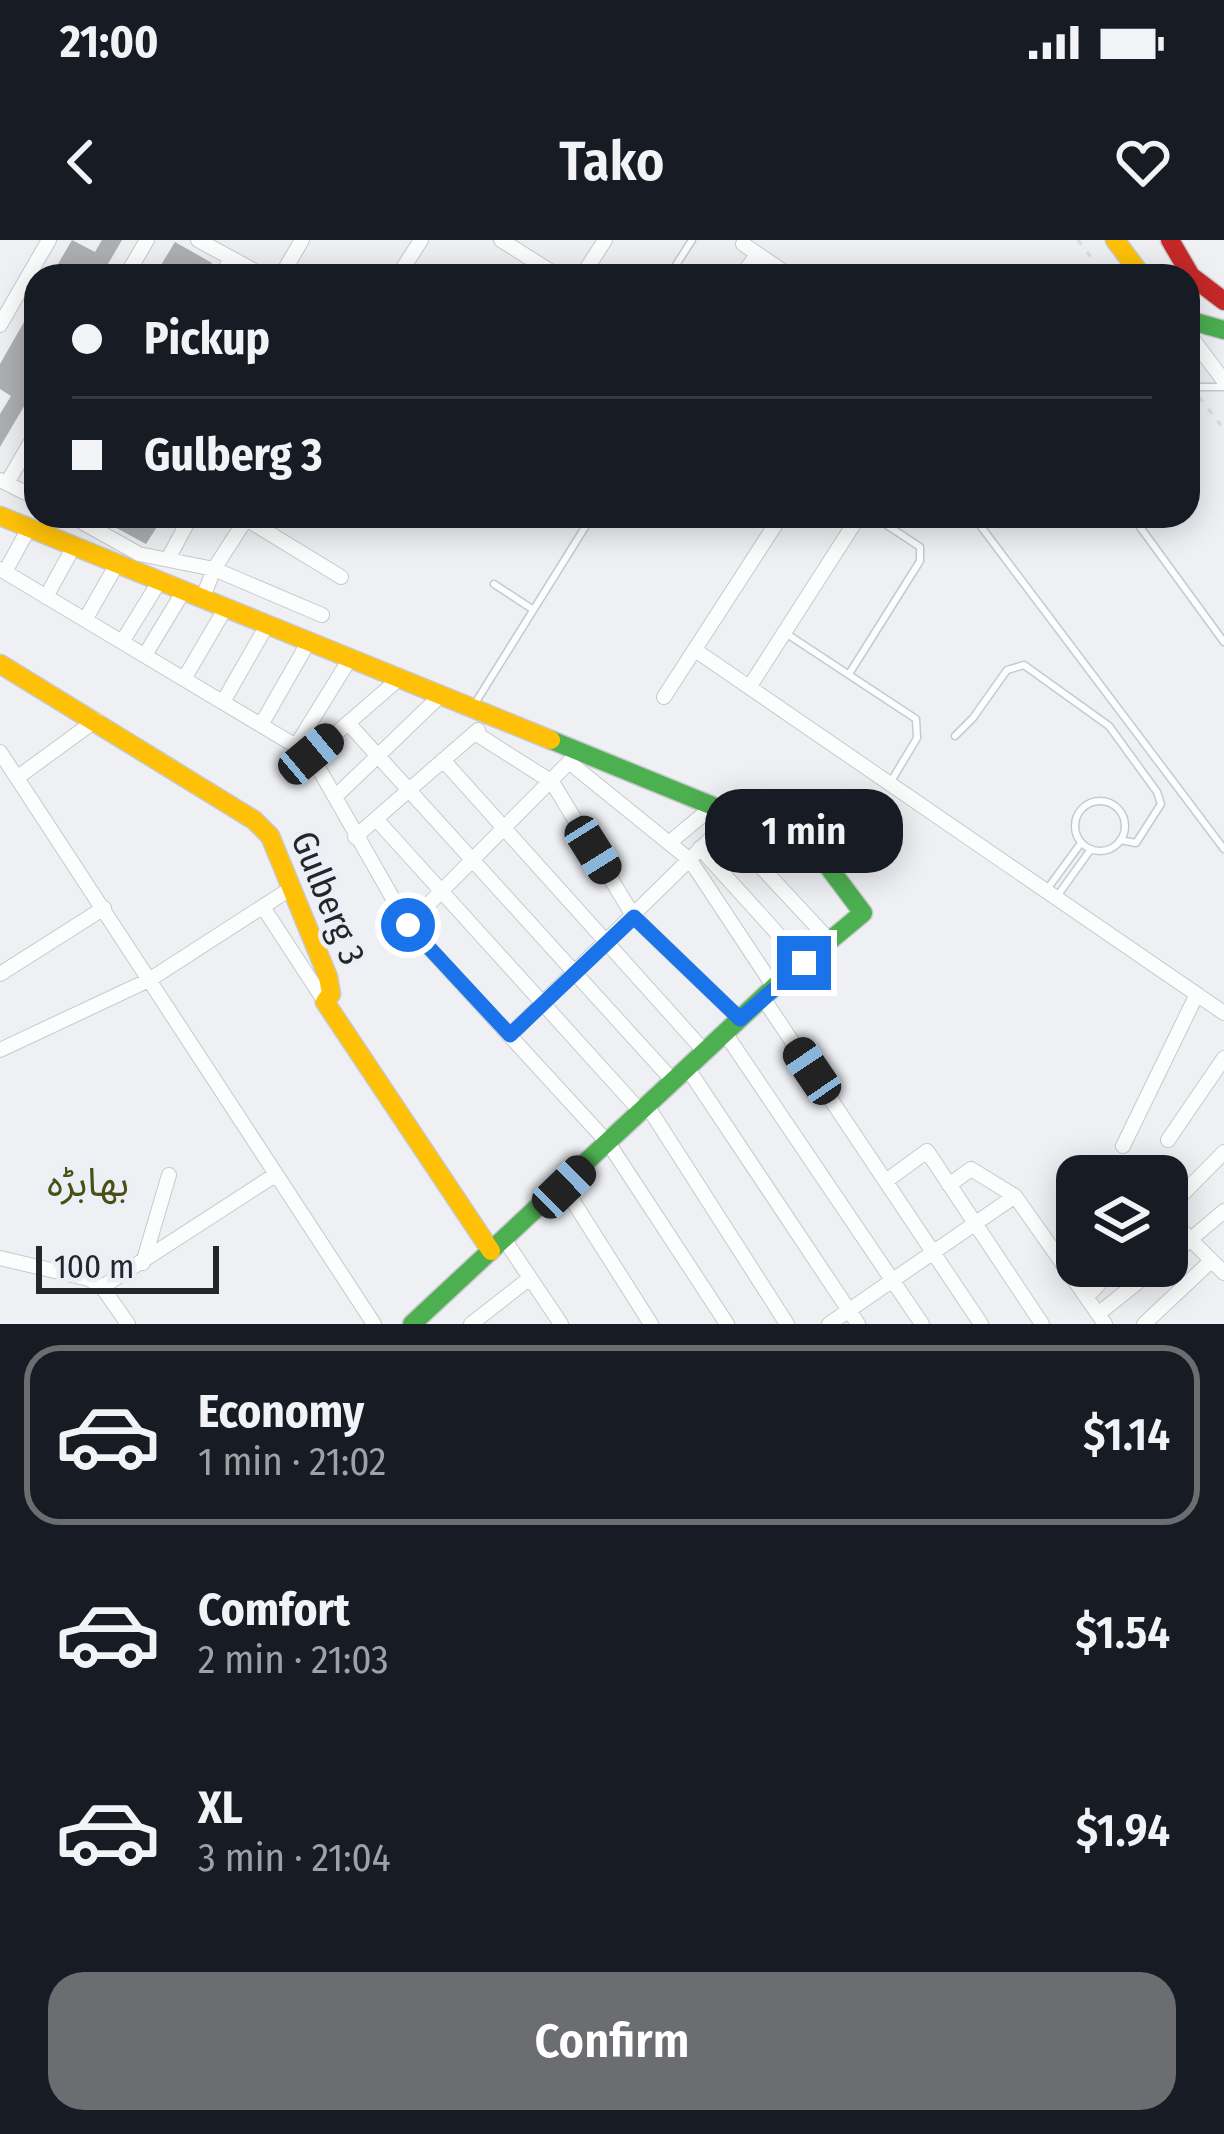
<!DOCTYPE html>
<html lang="en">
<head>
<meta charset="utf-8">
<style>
	body { margin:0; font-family:"Fira Sans Condensed","Noto Sans Arabic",sans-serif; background:#20242c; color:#f1f3f6; height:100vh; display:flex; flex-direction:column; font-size:45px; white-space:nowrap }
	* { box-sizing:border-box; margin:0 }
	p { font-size:39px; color:#9ea1a6 }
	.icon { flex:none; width:66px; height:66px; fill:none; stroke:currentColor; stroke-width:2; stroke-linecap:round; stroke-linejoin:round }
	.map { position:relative; height:1084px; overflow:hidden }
	.side { display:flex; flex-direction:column; background:#171b24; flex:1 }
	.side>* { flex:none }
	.hud { position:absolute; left:24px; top:24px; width:1176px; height:264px; border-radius:36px; box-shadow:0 6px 30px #0003; display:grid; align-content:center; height:264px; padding:0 48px; background:#171b24 }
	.fabs { position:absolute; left:1056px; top:915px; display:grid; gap:24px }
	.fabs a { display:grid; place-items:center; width:132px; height:132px; border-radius:24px; background:#171b24; box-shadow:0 6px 30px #0003; font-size:60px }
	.scale { position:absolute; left:36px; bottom:30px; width:183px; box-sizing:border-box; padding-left:12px; border:6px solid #252629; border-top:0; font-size:33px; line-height:42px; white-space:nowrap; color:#252629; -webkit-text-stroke:9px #ebeff7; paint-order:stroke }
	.end { position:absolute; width:54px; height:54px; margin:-27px; border:15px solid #1a73e8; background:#fff; box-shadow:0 0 0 6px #fff }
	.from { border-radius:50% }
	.bubble { position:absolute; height:84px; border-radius:36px; background:#171b24; box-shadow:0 6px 30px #0003; font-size:39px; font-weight:600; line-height:84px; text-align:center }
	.car { position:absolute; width:36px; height:72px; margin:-36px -18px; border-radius:15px; box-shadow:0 0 9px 3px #0007; background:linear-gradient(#222 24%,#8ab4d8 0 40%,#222 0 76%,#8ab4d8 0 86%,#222 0) }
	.hud b { display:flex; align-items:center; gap:42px; height:114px; font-size:45px }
	.hud b+b { border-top:3px solid #363941 }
	.hud i { width:30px; height:30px; background:#f1f3f6 }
	ul { padding:21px 0 0; list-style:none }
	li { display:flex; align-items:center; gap:36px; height:180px; margin:0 24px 18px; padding:0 24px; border:6px solid transparent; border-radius:36px }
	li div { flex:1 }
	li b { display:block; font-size:45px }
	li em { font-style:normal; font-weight:600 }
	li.selected { border-color:#6b6d70 }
	li>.icon { width:108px; height:108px; stroke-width:1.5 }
	.cta { display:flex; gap:24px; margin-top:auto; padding:24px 48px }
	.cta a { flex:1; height:138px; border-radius:36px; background:#6b6d70; color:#fff; font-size:48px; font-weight:600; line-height:138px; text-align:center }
	.status { display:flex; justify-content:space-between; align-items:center; height:84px; padding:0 60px; background:#171b24; direction:ltr }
	.status svg { height:33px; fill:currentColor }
	header { display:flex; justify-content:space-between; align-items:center; height:156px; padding:0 48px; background:#171b24; font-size:54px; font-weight:600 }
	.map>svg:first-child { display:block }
	.building { fill:#adafb2 }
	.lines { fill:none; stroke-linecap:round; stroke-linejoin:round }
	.lane-casing { stroke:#c8c9cc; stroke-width:9 }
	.street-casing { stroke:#c8c9cc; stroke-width:16 }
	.fast-casing { stroke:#c8c9cc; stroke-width:21 }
	.slow-casing { stroke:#c8c9cc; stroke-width:21 }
	.jam-casing { stroke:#c8c9cc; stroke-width:21 }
	.path { stroke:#dadcdd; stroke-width:3; stroke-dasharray:6 9; stroke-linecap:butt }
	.lane { stroke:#fcfdfd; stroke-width:6 }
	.street { stroke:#fcfdfd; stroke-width:14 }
	.fast { stroke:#4caf50; stroke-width:18 }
	.slow { stroke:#ffc107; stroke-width:18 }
	.jam { stroke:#c62828; stroke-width:18 }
	.route { stroke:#1a73e8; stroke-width:15 }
	.labels { text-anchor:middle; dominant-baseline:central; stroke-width:9; stroke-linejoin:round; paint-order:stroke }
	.street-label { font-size:36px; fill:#252629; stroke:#ebeff7 }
	.neighbourhood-label { font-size:39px; fill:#4b4f13; stroke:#ebeff7 }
</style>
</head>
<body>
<div class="status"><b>21:00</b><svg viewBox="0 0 49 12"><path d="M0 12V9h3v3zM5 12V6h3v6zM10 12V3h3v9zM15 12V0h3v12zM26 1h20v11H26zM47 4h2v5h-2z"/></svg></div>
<header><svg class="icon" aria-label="back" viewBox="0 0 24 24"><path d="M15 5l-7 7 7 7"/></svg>Tako<svg class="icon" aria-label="heart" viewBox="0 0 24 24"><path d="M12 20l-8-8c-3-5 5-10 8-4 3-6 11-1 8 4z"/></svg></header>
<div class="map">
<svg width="1224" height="1084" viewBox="0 0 1224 1084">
	<rect width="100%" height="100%" fill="#eef0f4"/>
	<path class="building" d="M72,0L95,12L102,0H122L101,36H51Z
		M175,2L212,23L204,36L156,33Z
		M36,61V146L0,207V174L11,156L0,149V124Z
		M116,276H164L146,304L111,285Z"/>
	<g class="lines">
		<defs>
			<path id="lane" d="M669,36L692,0
				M1190,147L1197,109
				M1191,147H1224
				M973,276L1224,609
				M1132,276L1224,402
				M494,344L532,369
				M787,394L916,479L917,498L890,543
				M849,434L920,321V307L873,276
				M474,465L592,276
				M955,496L973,478L1007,430L1024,425L1109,486L1157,552L1161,564L1136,603L1120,600
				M1075 586a25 25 0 1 1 50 0a25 25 0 1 1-50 0Z
				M1048,648L1081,603
				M1058,655L1091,609"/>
			<path id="street" d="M198,0L264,36
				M501,0L558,36
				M743,4L790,36
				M126,36L147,0
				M221,36L231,19
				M281,36L302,0
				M398,36L421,0
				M582,36L605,0
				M742,36L757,14
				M0,85L49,0
				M1188,93L1224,141
				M0,240L36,258
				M7,243L36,193
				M71,276L139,314L214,329L322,375
				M246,279L341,337
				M168,319L191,276
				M0,329L311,515L408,685L609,904L727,1084
				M5,332L29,288
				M46,357L74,306
				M202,360L214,329L248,276
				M85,380L117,324
				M122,402L159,342
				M695,410L1224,773
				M145,415L183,352
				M184,439L225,369
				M750,446L859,276
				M664,457L781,276
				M223,462L267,385
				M348,483L674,842
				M261,485L309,401
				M475,493L552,542L634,677L740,779
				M296,506L351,417
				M0,512L374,1084
				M311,515L400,438
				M443,520L705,812
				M569,522L690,620L774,747
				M18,537L96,480
				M335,557L441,455
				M376,579L642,873
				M723,586L831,702
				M355,597L478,490
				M669,603L711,568
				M700,608L804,723
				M263,667L325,762
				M408,685L573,518
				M0,734L104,668
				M763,758L981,1084
				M725,793L922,1084
				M510,795L735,575
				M0,810L149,740L290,649
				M688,829L858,1084
				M648,867L787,1084
				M1168,900L1224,818
				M1123,906L1197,754
				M886,941L927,911L1042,1084
				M949,945L971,929L1015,956L1075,1041
				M564,947L651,1084
				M1167,970L1224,912
				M1167,976L1224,1033
				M504,999L561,1084
				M0,1018L89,1039L102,1047L128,1084
				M1167,1019L1224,971
				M143,1023L169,935
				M1094,1026L1075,1041L1105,1084
				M102,1047L275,935
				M1087,1057L1115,1026
				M1098,1074L1158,1026
				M471,1084L530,1038
				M829,1084L1015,956
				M1144,1084L1211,1021"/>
			<path id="fast" d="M1188,80L1224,90
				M412,1084L774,747L863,673L827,625L779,593L551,500"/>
			<path id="slow" d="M1115,0L1142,36
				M0,276L551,500
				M0,424L254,580L270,596L328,737L331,754L325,762L491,1011"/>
			<path id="jam" d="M1170,0L1191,36L1224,61"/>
		</defs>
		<use href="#lane" class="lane-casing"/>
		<use href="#street" class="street-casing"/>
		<use href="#fast" class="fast-casing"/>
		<use href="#slow" class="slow-casing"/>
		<use href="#jam" class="jam-casing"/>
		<path class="path" d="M1078,0L1105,36
			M1199,157L1224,189"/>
		<use href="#lane" class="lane"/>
		<use href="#street" class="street"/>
		<use href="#fast" class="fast"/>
		<use href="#slow" class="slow"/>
		<use href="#jam" class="jam"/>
	</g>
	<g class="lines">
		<path class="route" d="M408,685L510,795L634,677L740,779L804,723"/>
	</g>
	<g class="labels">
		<g class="street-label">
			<text transform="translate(328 658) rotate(68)">Gulberg 3</text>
		</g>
		<g class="neighbourhood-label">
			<text x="88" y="943">بھابڑہ</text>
		</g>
	</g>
</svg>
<div class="fabs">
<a><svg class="icon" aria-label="layers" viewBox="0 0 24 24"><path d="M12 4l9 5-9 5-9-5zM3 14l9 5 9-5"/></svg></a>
</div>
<div class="scale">100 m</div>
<i class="end from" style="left:408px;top:685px"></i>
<i class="end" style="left:804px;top:723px"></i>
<div class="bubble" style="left:705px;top:549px;width:198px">1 min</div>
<i class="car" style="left:311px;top:514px;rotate:50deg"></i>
<i class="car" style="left:593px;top:610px;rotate:148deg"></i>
<i class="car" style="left:812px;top:831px;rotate:326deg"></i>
<i class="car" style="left:564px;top:947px;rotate:46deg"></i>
<div class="hud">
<b><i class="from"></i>Pickup</b>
<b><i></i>Gulberg 3</b>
</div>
</div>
<section class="side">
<ul>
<li class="selected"><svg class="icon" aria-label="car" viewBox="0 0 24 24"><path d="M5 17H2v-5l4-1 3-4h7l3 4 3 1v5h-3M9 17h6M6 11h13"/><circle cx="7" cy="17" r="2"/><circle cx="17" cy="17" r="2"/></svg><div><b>Economy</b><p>1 min · 21:02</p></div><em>$1.14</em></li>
<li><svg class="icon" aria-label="car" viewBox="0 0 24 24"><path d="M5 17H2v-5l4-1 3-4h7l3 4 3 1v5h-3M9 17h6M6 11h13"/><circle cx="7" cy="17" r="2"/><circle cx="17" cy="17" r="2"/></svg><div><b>Comfort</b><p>2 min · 21:03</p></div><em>$1.54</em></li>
<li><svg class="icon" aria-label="car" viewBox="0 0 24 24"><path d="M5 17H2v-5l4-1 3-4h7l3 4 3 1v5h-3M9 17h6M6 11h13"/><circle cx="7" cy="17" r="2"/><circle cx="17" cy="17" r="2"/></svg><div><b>XL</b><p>3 min · 21:04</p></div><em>$1.94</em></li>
</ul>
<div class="cta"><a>Confirm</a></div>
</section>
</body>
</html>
